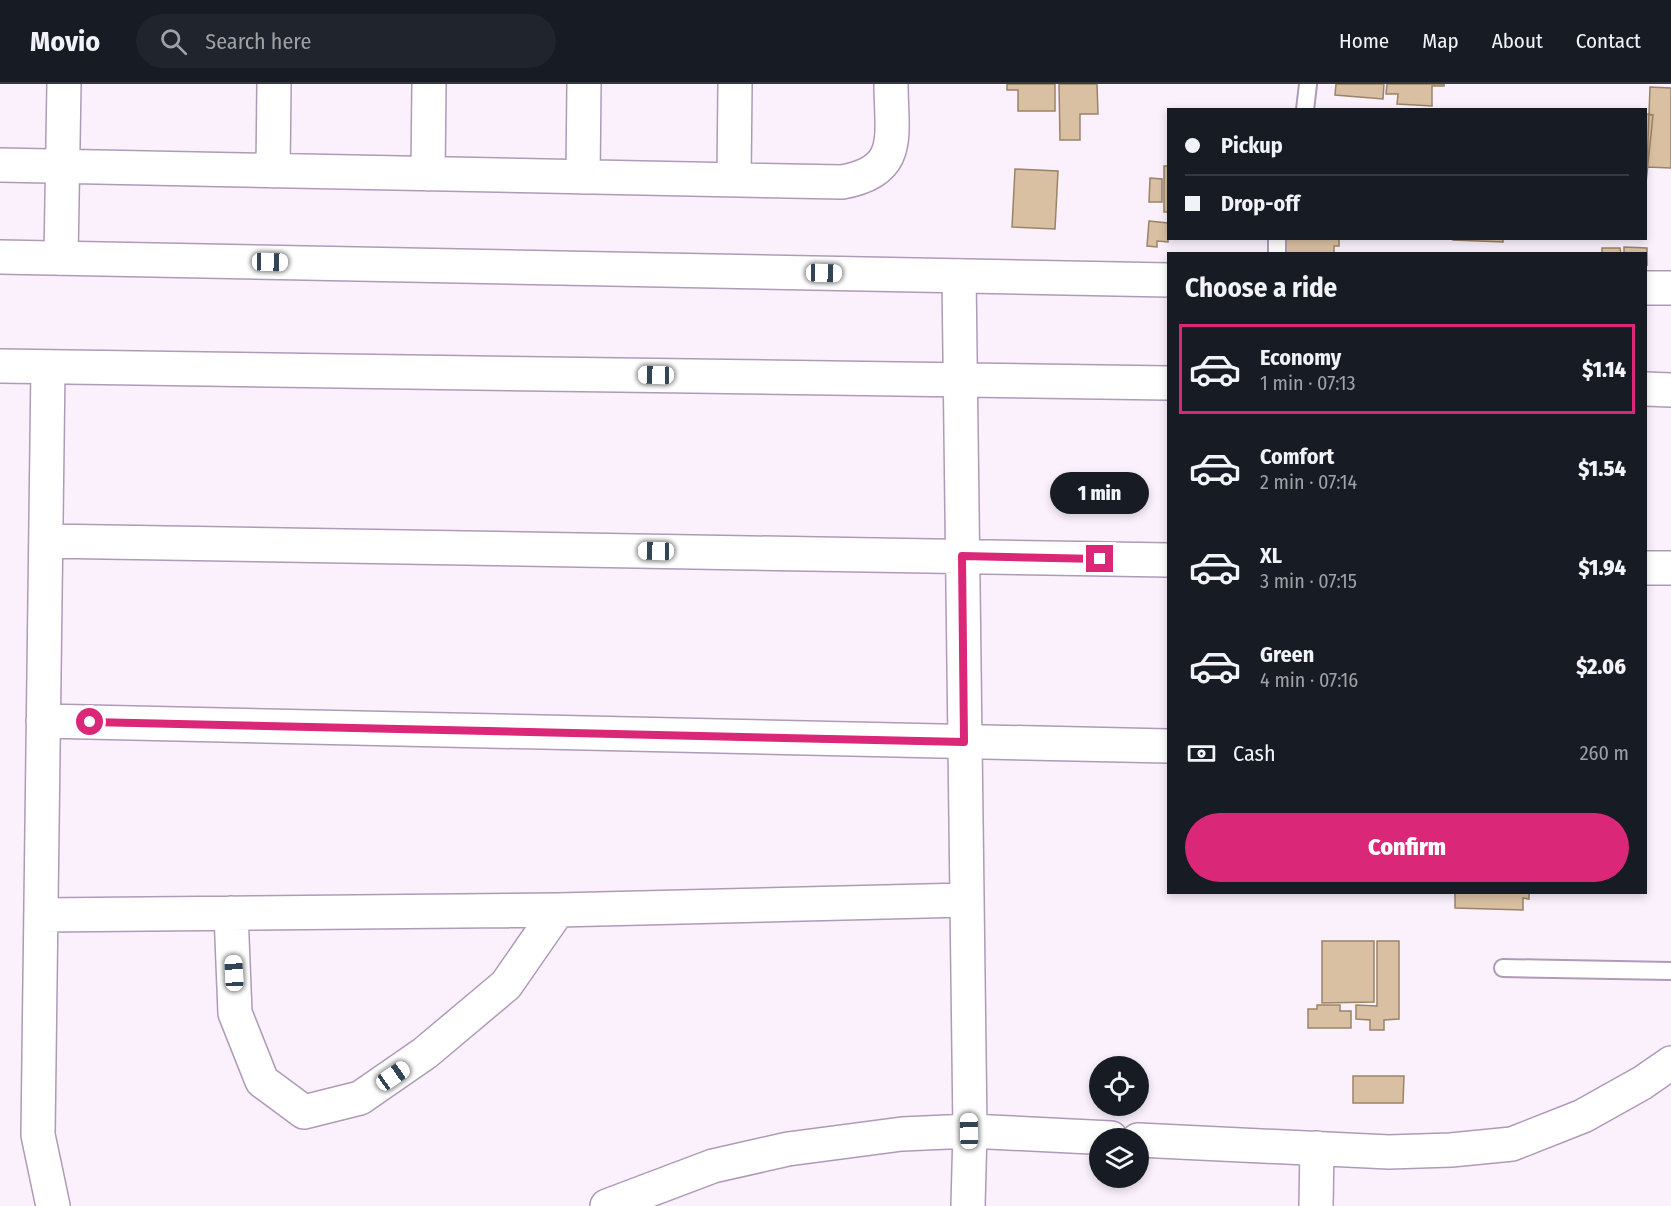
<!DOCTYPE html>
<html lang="en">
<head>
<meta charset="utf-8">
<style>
	body { margin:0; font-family:"Fira Sans Condensed",sans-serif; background:#20242c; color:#f1f3f6; height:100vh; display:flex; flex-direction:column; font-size:22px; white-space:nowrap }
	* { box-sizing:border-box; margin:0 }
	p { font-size:20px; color:#9ea1a6 }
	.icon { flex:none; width:33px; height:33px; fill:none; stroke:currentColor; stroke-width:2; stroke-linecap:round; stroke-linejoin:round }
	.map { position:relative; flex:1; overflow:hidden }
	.drawer { position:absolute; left:1167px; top:168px; width:480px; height:642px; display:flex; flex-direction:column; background:#171b24; border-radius:0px; box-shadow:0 3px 9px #0003 }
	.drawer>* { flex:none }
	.banner { position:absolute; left:1167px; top:24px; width:480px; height:132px; border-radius:0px; box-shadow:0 3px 9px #0003; display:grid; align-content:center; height:132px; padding:0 18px; background:#171b24 }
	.buttons { position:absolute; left:1089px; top:972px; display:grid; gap:12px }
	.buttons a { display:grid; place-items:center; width:60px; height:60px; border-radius:50%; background:#171b24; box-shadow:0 3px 9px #0003; font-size:30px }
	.end { position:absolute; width:27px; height:27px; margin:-14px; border:8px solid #db2777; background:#fff; box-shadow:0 0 0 3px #fff }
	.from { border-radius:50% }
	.bubble { position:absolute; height:42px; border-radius:21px; background:#171b24; box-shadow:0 3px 9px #0003; font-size:20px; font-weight:800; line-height:42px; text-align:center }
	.car { position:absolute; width:18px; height:36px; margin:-18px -9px; border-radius:8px; box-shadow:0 0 4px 2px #0007; background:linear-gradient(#fff 24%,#345 0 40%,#fff 0 76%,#345 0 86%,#fff 0) }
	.banner b { display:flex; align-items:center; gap:21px; height:57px; font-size:22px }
	.banner b+b { border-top:2px solid #363941 }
	.banner i { width:15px; height:15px; background:#f1f3f6 }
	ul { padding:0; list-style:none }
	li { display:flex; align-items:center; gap:18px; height:90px; margin:0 12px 9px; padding:0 6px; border:3px solid transparent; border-radius:0px }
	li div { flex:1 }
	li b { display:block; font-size:22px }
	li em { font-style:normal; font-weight:800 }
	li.selected { border-color:#db2777 }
	li>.icon { width:54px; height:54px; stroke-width:1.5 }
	h2 { padding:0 18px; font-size:27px; line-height:72px }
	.pay { display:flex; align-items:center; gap:15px; height:66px; padding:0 18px; font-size:22px }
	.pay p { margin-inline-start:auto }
	.primary-button { display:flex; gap:12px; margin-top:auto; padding:12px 18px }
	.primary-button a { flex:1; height:69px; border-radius:36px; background:#db2777; color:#fff; font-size:24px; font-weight:800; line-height:69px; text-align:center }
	header { display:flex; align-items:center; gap:36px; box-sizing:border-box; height:84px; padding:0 30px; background:#171b24; border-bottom:2px solid #363941 }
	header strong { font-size:28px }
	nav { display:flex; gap:33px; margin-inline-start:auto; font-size:21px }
	.search { width:420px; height:54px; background:#20242c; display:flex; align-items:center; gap:15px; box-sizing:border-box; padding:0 21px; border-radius:33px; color:#9ea1a6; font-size:22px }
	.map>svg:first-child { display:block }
	.building { fill:#d9c0a3; stroke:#9a8367; stroke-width:1.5 }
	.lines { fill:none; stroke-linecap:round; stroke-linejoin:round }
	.lane-casing { stroke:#af9ab8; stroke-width:20 }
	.street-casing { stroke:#af9ab8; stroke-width:36 }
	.secondary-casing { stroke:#af9ab8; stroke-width:36 }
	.lane { stroke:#fff; stroke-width:16 }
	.street { stroke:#fff; stroke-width:33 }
	.secondary { stroke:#fff; stroke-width:33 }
	.route { stroke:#db2777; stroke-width:8 }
</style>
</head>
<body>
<header>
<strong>Movio</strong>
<div class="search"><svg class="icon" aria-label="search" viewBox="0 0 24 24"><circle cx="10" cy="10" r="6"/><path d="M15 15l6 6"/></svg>Search here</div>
<nav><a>Home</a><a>Map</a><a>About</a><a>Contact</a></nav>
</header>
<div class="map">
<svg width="1671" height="1122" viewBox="0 0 1671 1122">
	<rect width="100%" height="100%" fill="#faf1fd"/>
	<path class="building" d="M1007,0H1055V27H1018V6H1007Z
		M1059,0H1097L1098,30H1080V56H1060Z
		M1336,0H1384L1383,15L1335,11Z
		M1387,0H1444V2H1432V22L1397,20L1398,10H1386Z
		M1650,3L1671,4V84L1647,83Z
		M1646,30L1653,31L1646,99Z
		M1164,82H1168V128H1164Z
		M1015,85L1058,87L1055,145L1012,143Z
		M1150,94L1162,95V118H1149Z
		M1149,137L1168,139V158L1157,157V163L1147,162Z
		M1282,154H1339V162H1334V170H1282Z
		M1453,154H1503V158L1453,156Z
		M1624,163L1647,164V182L1646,170H1624Z
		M1602,164H1620L1621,170H1583L1602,169Z
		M1455,808H1529V815L1523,814V826L1455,824Z
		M1322,857H1374V918L1322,919Z
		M1377,857H1399V935L1384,936V946H1370V936L1356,935V921L1377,922Z
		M1317,921H1340V927H1351V944H1308V925H1317Z
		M1353,992H1404L1403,1019H1353Z"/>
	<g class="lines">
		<defs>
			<path id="lane" d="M1305,26L1308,0
				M1277,170V154
				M1503,884L1671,887"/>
			<path id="street" d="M0,81L842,98C904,87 891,51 891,0
				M273,87L274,0
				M428,90L429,0
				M583,93L584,0
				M734,96L735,0
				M61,174L64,0
				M959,192L970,1047L968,1122
				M0,282L1168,299
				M48,283L38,1051L53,1122
				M1646,305L1671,306
				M46,457L1168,476
				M1646,484H1671
				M43,637L1168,662
				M231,829L235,929L262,997L304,1028L360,1014L425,969L506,901L558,826
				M41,831L558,826L966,816
				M1138,1056L1389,1068L1451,1066L1512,1060L1583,1032L1642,999L1671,979
				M607,1122L713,1082L788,1065L902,1050L970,1047L1111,1054
				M1316,1122L1317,1064"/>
			<path id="secondary" d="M0,173L1168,196
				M1646,204H1671"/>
		</defs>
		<use href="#lane" class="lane-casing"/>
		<use href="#street" class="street-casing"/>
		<use href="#secondary" class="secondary-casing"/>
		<use href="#lane" class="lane"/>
		<use href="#street" class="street"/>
		<use href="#secondary" class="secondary"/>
	</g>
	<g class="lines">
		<path class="route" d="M90,638L964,658L962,472L1100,475"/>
	</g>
</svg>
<div class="buttons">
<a><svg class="icon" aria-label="locate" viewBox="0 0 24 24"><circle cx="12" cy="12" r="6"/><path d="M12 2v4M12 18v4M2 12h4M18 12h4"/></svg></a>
<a><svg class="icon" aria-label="layers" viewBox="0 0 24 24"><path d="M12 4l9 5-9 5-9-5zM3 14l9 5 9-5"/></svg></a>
</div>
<i class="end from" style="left:90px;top:638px"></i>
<i class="end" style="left:1100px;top:475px"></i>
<div class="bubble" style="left:1050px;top:388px;width:99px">1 min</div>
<i class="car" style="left:270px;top:178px;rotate:91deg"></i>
<i class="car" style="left:824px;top:189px;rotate:91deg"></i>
<i class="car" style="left:656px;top:291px;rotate:271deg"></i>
<i class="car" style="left:656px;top:467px;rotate:271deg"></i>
<i class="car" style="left:234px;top:889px;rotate:357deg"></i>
<i class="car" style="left:393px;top:992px;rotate:55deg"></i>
<i class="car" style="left:969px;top:1047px;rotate:359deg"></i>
<div class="banner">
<b><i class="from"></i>Pickup</b>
<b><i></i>Drop-off</b>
</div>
<section class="drawer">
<h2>Choose a ride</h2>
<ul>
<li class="selected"><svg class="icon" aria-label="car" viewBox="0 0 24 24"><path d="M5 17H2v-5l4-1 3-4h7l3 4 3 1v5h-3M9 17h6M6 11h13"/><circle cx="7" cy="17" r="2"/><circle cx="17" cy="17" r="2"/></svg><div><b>Economy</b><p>1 min · 07:13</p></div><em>$1.14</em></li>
<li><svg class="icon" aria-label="car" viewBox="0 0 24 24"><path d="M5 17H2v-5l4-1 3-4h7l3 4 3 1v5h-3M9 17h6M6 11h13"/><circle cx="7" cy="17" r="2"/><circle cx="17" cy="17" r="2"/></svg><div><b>Comfort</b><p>2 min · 07:14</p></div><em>$1.54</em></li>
<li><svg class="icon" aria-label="car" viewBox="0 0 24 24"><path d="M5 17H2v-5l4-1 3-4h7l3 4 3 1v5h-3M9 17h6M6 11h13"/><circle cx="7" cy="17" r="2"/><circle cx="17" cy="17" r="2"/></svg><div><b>XL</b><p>3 min · 07:15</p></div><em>$1.94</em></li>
<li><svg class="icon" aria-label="car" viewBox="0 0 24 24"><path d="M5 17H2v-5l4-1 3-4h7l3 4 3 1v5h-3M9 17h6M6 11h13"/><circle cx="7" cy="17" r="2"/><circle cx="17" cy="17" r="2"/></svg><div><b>Green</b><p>4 min · 07:16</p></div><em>$2.06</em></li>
</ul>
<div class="pay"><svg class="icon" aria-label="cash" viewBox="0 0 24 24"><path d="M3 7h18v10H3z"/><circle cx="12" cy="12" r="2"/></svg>Cash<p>260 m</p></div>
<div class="primary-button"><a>Confirm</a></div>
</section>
</div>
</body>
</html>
